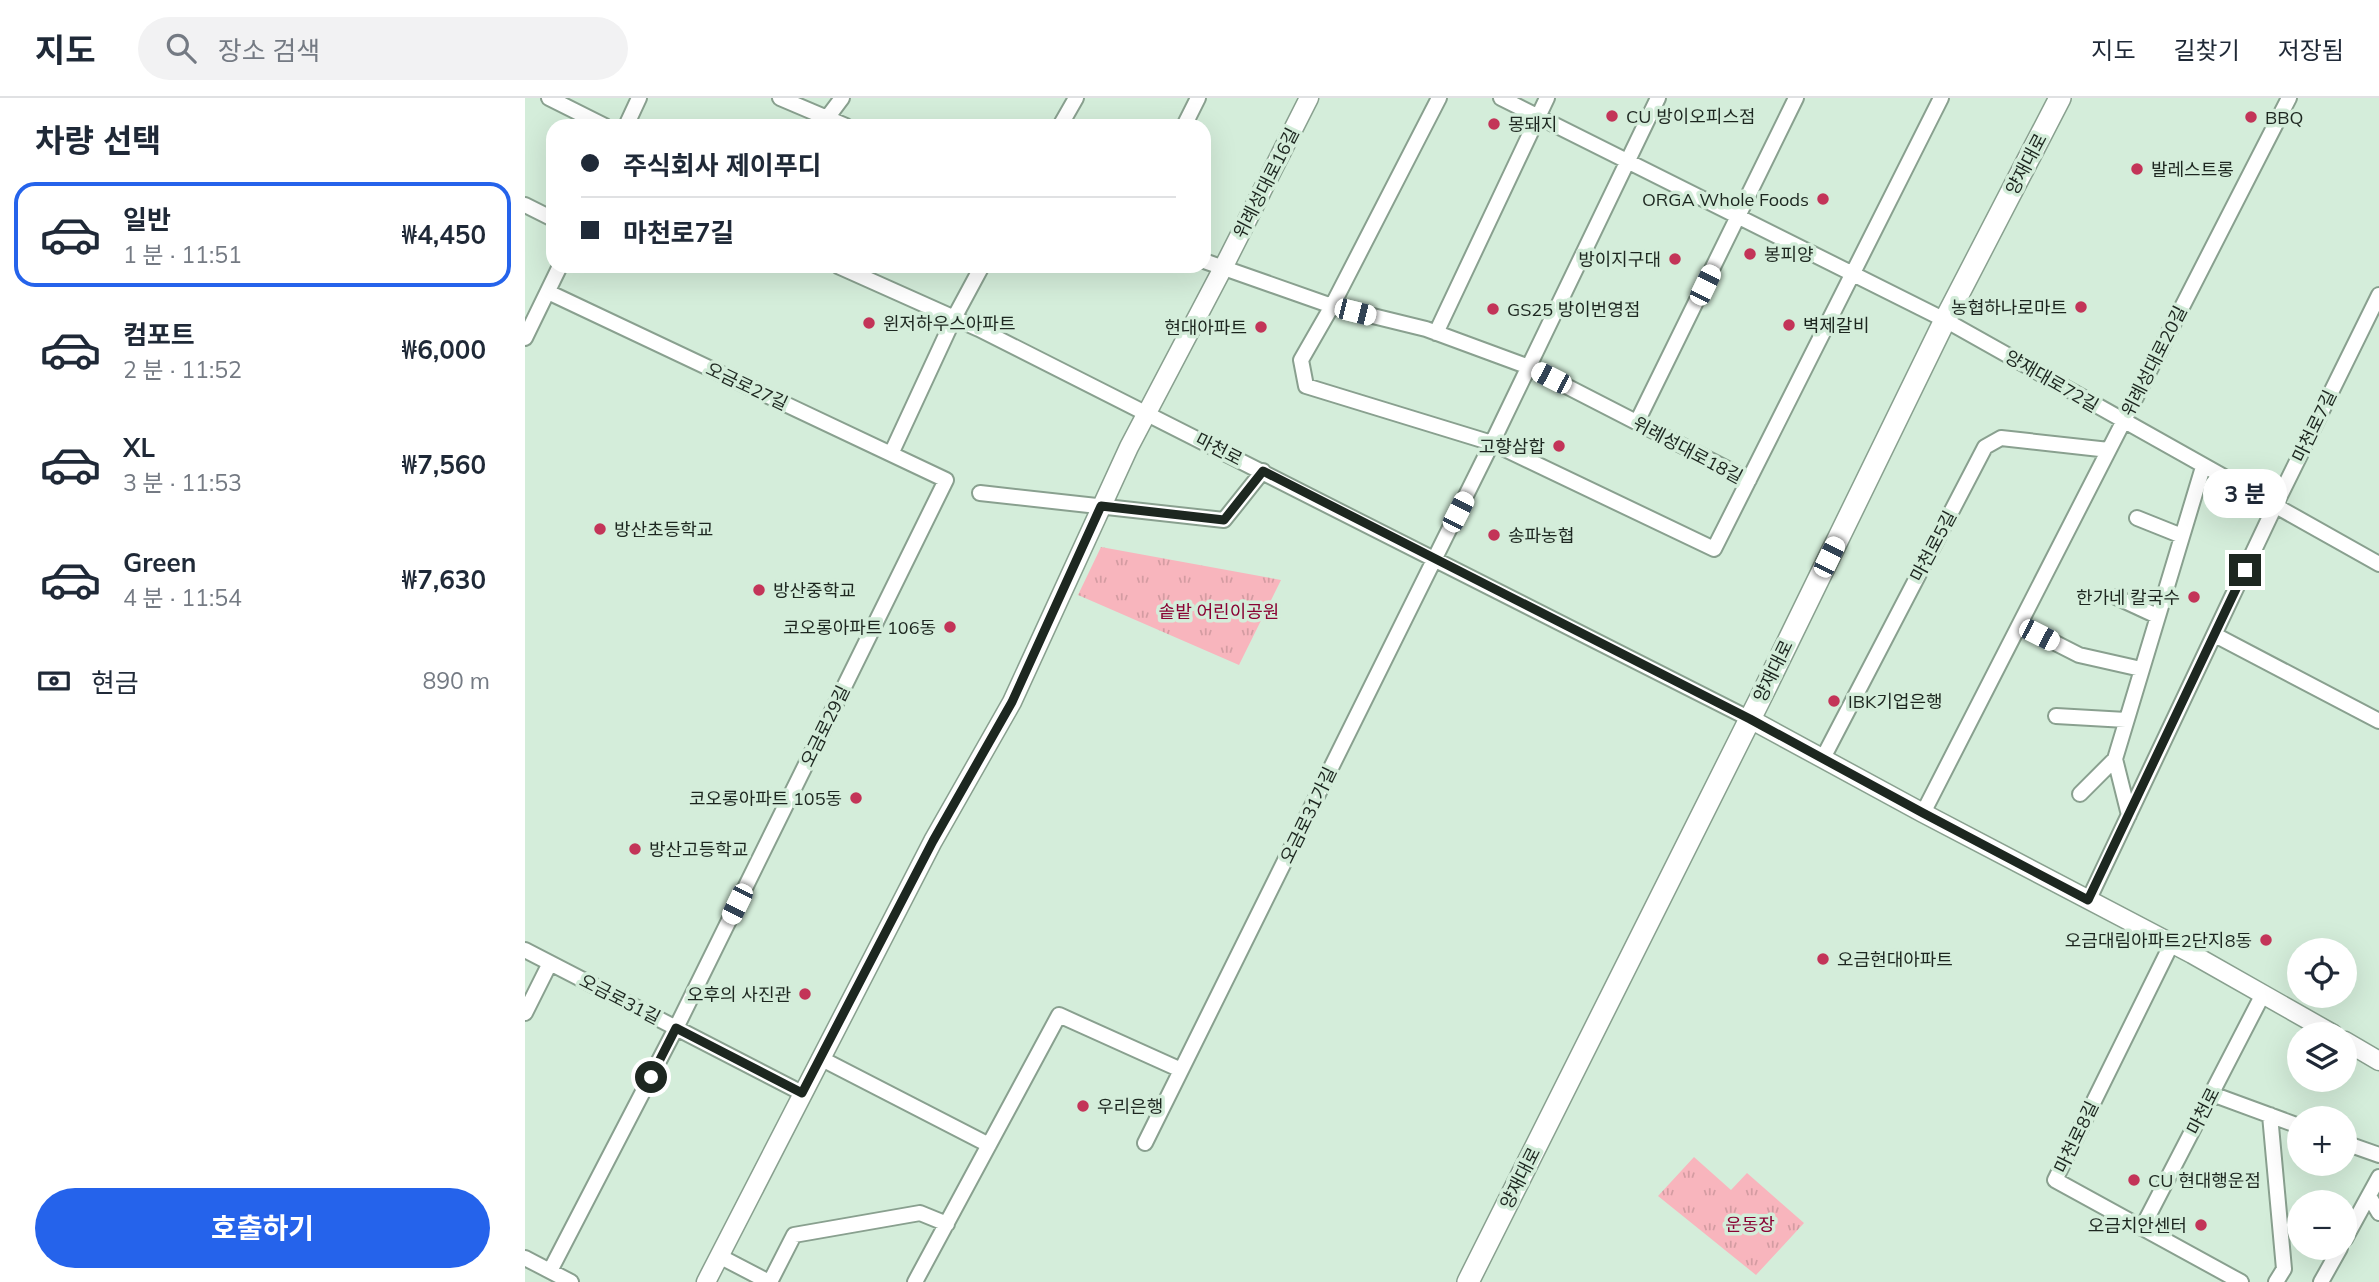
<!DOCTYPE html>
<html lang="ko">
<head>
<meta charset="utf-8">
<style>
	body { margin:0; font-family:Mulish,"Noto Sans KR",sans-serif; background:#f2f2f3; color:#1f2937; height:100vh; display:flex; flex-direction:column; font-size:26px; white-space:nowrap }
	* { box-sizing:border-box; margin:0 }
	p { font-size:23px; color:#747a83 }
	.icon { flex:none; width:38px; height:38px; fill:none; stroke:currentColor; stroke-width:2; stroke-linecap:round; stroke-linejoin:round }
	.map { position:relative; flex:1; overflow:hidden }
	.side { display:flex; flex-direction:column; background:#fff; width:525px }
	.side>* { flex:none }
	.top-card { position:absolute; left:21px; top:21px; width:665px; height:154px; border-radius:21px; box-shadow:0 7px 28px #0002; display:grid; align-content:center; height:154px; padding:0 35px; background:#fff }
	.tools { position:absolute; left:1762px; top:840px; display:grid; gap:14px }
	.tools a { display:grid; place-items:center; width:70px; height:70px; border-radius:50%; background:#fff; box-shadow:0 7px 28px #0002; font-size:35px }
	.end { position:absolute; width:32px; height:32px; margin:-16px; border:9px solid #1d2720; background:#fff; box-shadow:0 0 0 4px #fff }
	.from { border-radius:50% }
	.bubble { position:absolute; height:49px; border-radius:24px; background:#fff; box-shadow:0 7px 28px #0002; font-size:23px; font-weight:700; line-height:49px; text-align:center }
	.car { position:absolute; width:21px; height:42px; margin:-21px -10px; border-radius:9px; box-shadow:0 0 5px 2px #0007; background:linear-gradient(#fff 24%,#345 0 40%,#fff 0 76%,#345 0 86%,#fff 0) }
	.top-card b { display:flex; align-items:center; gap:24px; height:66px; font-size:26px }
	.top-card b+b { border-top:2px solid #e0e1e3 }
	.top-card i { width:18px; height:18px; background:#1f2937 }
	ul { padding:0; list-style:none }
	li { display:flex; align-items:center; gap:21px; height:105px; margin:0 14px 10px; padding:0 21px; border:4px solid transparent; border-radius:21px }
	li div { flex:1 }
	li b { display:block; font-size:26px }
	li em { font-style:normal; font-weight:700 }
	li.on { border-color:#2563eb }
	li>.icon { width:63px; height:63px; stroke-width:1.5 }
	h2 { padding:0 35px; font-size:32px; line-height:84px }
	.pay { display:flex; align-items:center; gap:18px; height:77px; padding:0 35px; font-size:26px }
	.pay p { margin-inline-start:auto }
	.cta { display:flex; gap:14px; margin-top:auto; padding:14px 35px }
	.cta a { flex:1; height:80px; border-radius:42px; background:#2563eb; color:#fff; font-size:28px; font-weight:700; line-height:80px; text-align:center }
	header { display:flex; align-items:center; gap:42px; box-sizing:border-box; height:98px; padding:0 35px; background:#fff; border-bottom:2px solid #e0e1e3 }
	header strong { font-size:33px }
	nav { display:flex; gap:38px; margin-inline-start:auto; font-size:24px }
	.search { width:490px; height:63px; background:#f2f2f3; display:flex; align-items:center; gap:18px; box-sizing:border-box; padding:0 24px; border-radius:38px; color:#747a83; font-size:26px }
	main { display:flex; flex:1; min-height:0 }
	.map>svg:first-child { display:block }
	.park { fill:url(#park-tufts) }
	.lines { fill:none; stroke-linecap:round; stroke-linejoin:round }
	.minor-casing { stroke:#89a08f; stroke-width:18 }
	.tertiary-casing { stroke:#89a08f; stroke-width:21 }
	.primary-casing { stroke:#89a08f; stroke-width:24 }
	.minor { stroke:#fff; stroke-width:14 }
	.tertiary { stroke:#fff; stroke-width:18 }
	.primary { stroke:#fff; stroke-width:21 }
	.route { stroke:#1d2720; stroke-width:9 }
	.poi-dot { fill:#c33458; stroke:#d4edda; stroke-width:2.5 }
	.labels { text-anchor:middle; dominant-baseline:central; stroke-width:7; stroke-linejoin:round; paint-order:stroke }
	.poi-label { font-size:18px; fill:#1d2720; stroke:#d4edda; text-anchor:start }
	.street-label { font-size:18px; fill:#1d2720; stroke:#d4edda }
	.park-label { font-size:18px; fill:#890233; stroke:#d4edda }
</style>
</head>
<body>
<header>
<strong>지도</strong>
<div class="search"><svg class="icon" aria-label="search" viewBox="0 0 24 24"><circle cx="10" cy="10" r="6"/><path d="M15 15l6 6"/></svg>장소 검색</div>
<nav><a>지도</a><a>길찾기</a><a>저장됨</a></nav>
</header>
<main>
<section class="side">
<h2>차량 선택</h2>
<ul>
<li class="on"><svg class="icon" aria-label="car" viewBox="0 0 24 24"><path d="M5 17H2v-5l4-1 3-4h7l3 4 3 1v5h-3M9 17h6M6 11h13"/><circle cx="7" cy="17" r="2"/><circle cx="17" cy="17" r="2"/></svg><div><b>일반</b><p>1 분 · 11:51</p></div><em>₩4,450</em></li>
<li><svg class="icon" aria-label="car" viewBox="0 0 24 24"><path d="M5 17H2v-5l4-1 3-4h7l3 4 3 1v5h-3M9 17h6M6 11h13"/><circle cx="7" cy="17" r="2"/><circle cx="17" cy="17" r="2"/></svg><div><b>컴포트</b><p>2 분 · 11:52</p></div><em>₩6,000</em></li>
<li><svg class="icon" aria-label="car" viewBox="0 0 24 24"><path d="M5 17H2v-5l4-1 3-4h7l3 4 3 1v5h-3M9 17h6M6 11h13"/><circle cx="7" cy="17" r="2"/><circle cx="17" cy="17" r="2"/></svg><div><b>XL</b><p>3 분 · 11:53</p></div><em>₩7,560</em></li>
<li><svg class="icon" aria-label="car" viewBox="0 0 24 24"><path d="M5 17H2v-5l4-1 3-4h7l3 4 3 1v5h-3M9 17h6M6 11h13"/><circle cx="7" cy="17" r="2"/><circle cx="17" cy="17" r="2"/></svg><div><b>Green</b><p>4 분 · 11:54</p></div><em>₩7,630</em></li>
</ul>
<div class="pay"><svg class="icon" aria-label="cash" viewBox="0 0 24 24"><path d="M3 7h18v10H3z"/><circle cx="12" cy="12" r="2"/></svg>현금<p>890 m</p></div>
<div class="cta"><a>호출하기</a></div>
</section>
<div class="map">
<svg width="1854" height="1184" viewBox="0 0 1854 1184">
	<defs>
		<pattern id="park-tufts" width="24" height="20" patternUnits="userSpaceOnUse" patternTransform="scale(1.75)"><rect width="24" height="20" fill="#f8b5bd"/><path d="M3 7l-1-3M5 7V3M7 7l1-3M15 17l-1-3M17 17v-4M19 17l1-3" fill="none" stroke="#d49ca2"/></pattern>
	</defs>
	<rect width="100%" height="100%" fill="#d4edda"/>
	<path class="park" d="M576,449L756,482L714,567L553,497Z
		M1169,1059L1206,1092L1222,1075L1279,1125L1231,1177L1133,1098Z"/>
	<g class="lines">
		<defs>
			<path id="minor" d="M24,0L80,28
				M255,0L321,28
				M914,0L807,208L776,262L781,288L967,345L1189,451L1416,0
				M976,0L1420,222L1854,466
				M302,20L317,0
				M101,28L114,0
				M535,28L551,0
				M659,28L673,0
				M0,107L28,121
				M679,163L807,208L901,231L1004,269L1224,382
				M313,168L454,231L1225,621
				M23,194L421,382L151,930L25,1173
				M911,235L1022,0
				M0,240L35,168
				M1112,324L1271,0
				M366,356L429,220L457,168
				M455,395L699,422L738,373
				M1612,420L1657,438
				M1591,499L1632,518
				M1495,527L1554,557L1616,571
				M1690,537L1854,623
				M1531,618L1601,622
				M1298,660L1460,349L1476,340L1584,352
				M1555,696L1590,661
				M1398,715L1764,0
				M1604,717L1590,661L1678,369
				M1564,801L1750,408L1854,197
				M1647,845L1530,1082L1716,1184
				M0,852L277,995
				M0,915L25,865
				M295,960L464,1047
				M1687,996L1774,1028
				M1745,1017L1759,1171L1751,1184
				M620,1045L967,345L1133,0
				M1820,1045L1854,1057
				M1844,1098L1854,1115
				M1617,1130L1738,896
				M1820,1141L1854,1079
				M194,1158L244,1184
				M0,1160L46,1184
				M245,1184L269,1137L395,1115L422,1126
				M390,1184L534,917L656,972
				M1796,1184L1815,1150"/>
			<path id="tertiary" d="M1225,621L1398,715L1667,856L1808,936
				M1820,943L1854,963
				M181,1184L408,743L487,604L604,349L698,170L784,0"/>
			<path id="primary" d="M943,1184L1235,601L1420,222L1535,0"/>
		</defs>
		<use href="#minor" class="minor-casing"/>
		<use href="#tertiary" class="tertiary-casing"/>
		<use href="#primary" class="primary-casing"/>
		<use href="#minor" class="minor"/>
		<use href="#tertiary" class="tertiary"/>
		<use href="#primary" class="primary"/>
	</g>
	<g class="lines">
		<path class="route" d="M126,979L151,930L277,995L408,743L487,604L576,408L699,422L738,373L1225,621L1398,715L1563,802L1720,472"/>
	</g>
	<g class="poi-dot">
		<circle cx="1087" cy="18" r="7"/>
		<circle cx="1726" cy="19" r="7"/>
		<circle cx="969" cy="26" r="7"/>
		<circle cx="1612" cy="71" r="7"/>
		<circle cx="1298" cy="101" r="7"/>
		<circle cx="1225" cy="156" r="7"/>
		<circle cx="1150" cy="161" r="7"/>
		<circle cx="1556" cy="209" r="7"/>
		<circle cx="968" cy="211" r="7"/>
		<circle cx="344" cy="225" r="7"/>
		<circle cx="1264" cy="227" r="7"/>
		<circle cx="736" cy="229" r="7"/>
		<circle cx="1034" cy="348" r="7"/>
		<circle cx="75" cy="431" r="7"/>
		<circle cx="969" cy="437" r="7"/>
		<circle cx="234" cy="492" r="7"/>
		<circle cx="1669" cy="499" r="7"/>
		<circle cx="425" cy="529" r="7"/>
		<circle cx="1309" cy="603" r="7"/>
		<circle cx="331" cy="700" r="7"/>
		<circle cx="110" cy="751" r="7"/>
		<circle cx="1741" cy="842" r="7"/>
		<circle cx="1298" cy="861" r="7"/>
		<circle cx="280" cy="896" r="7"/>
		<circle cx="558" cy="1008" r="7"/>
		<circle cx="1609" cy="1082" r="7"/>
		<circle cx="1676" cy="1127" r="7"/>
	</g>
	<g class="labels">
		<g class="poi-label">
			<text x="1101" y="18">CU 방이오피스점</text>
			<text x="1740" y="19">BBQ</text>
			<text x="983" y="26">몽돼지</text>
			<text x="1626" y="71">발레스트롱</text>
			<text x="1284" y="101" text-anchor="end">ORGA Whole Foods</text>
			<text x="1239" y="156">봉피양</text>
			<text x="1136" y="161" text-anchor="end">방이지구대</text>
			<text x="1542" y="209" text-anchor="end">농협하나로마트</text>
			<text x="982" y="211">GS25 방이번영점</text>
			<text x="358" y="225">윈저하우스아파트</text>
			<text x="1278" y="227">벽제갈비</text>
			<text x="722" y="229" text-anchor="end">현대아파트</text>
			<text x="1020" y="348" text-anchor="end">고향삼합</text>
			<text x="89" y="431">방산초등학교</text>
			<text x="983" y="437">송파농협</text>
			<text x="248" y="492">방산중학교</text>
			<text x="1655" y="499" text-anchor="end">한가네 칼국수</text>
			<text x="411" y="529" text-anchor="end">코오롱아파트 106동</text>
			<text x="1323" y="603">IBK기업은행</text>
			<text x="317" y="700" text-anchor="end">코오롱아파트 105동</text>
			<text x="124" y="751">방산고등학교</text>
			<text x="1727" y="842" text-anchor="end">오금대림아파트2단지8동</text>
			<text x="1312" y="861">오금현대아파트</text>
			<text x="266" y="896" text-anchor="end">오후의 사진관</text>
			<text x="572" y="1008">우리은행</text>
			<text x="1623" y="1082">CU 현대행운점</text>
			<text x="1662" y="1127" text-anchor="end">오금치안센터</text>
		</g>
		<g class="street-label">
			<text transform="translate(1501 66) rotate(-62)">양재대로</text>
			<text transform="translate(741 85) rotate(-63)">위례성대로16길</text>
			<text transform="translate(1629 263) rotate(-63)">위례성대로20길</text>
			<text transform="translate(1527 283) rotate(30)">양재대로72길</text>
			<text transform="translate(222 288) rotate(25)">오금로27길</text>
			<text transform="translate(1789 328) rotate(-64)">마천로7길</text>
			<text transform="translate(694 351) rotate(27)">마천로</text>
			<text transform="translate(1163 352) rotate(28)">위례성대로18길</text>
			<text transform="translate(1408 448) rotate(-62)">마천로5길</text>
			<text transform="translate(1248 573) rotate(-64)">양재대로</text>
			<text transform="translate(300 628) rotate(-64)">오금로29길</text>
			<text transform="translate(783 717) rotate(-64)">오금로31가길</text>
			<text transform="translate(95 901) rotate(27)">오금로31길</text>
			<text transform="translate(1678 1013) rotate(-63)">마천로</text>
			<text transform="translate(1551 1039) rotate(-64)">마천로8길</text>
			<text transform="translate(995 1080) rotate(-63)">양재대로</text>
		</g>
		<g class="park-label">
			<text x="694" y="513">솥밭 어린이공원</text>
			<text x="1225" y="1126">운동장</text>
		</g>
	</g>
</svg>
<div class="tools">
<a><svg class="icon" aria-label="locate" viewBox="0 0 24 24"><circle cx="12" cy="12" r="6"/><path d="M12 2v4M12 18v4M2 12h4M18 12h4"/></svg></a>
<a><svg class="icon" aria-label="layers" viewBox="0 0 24 24"><path d="M12 4l9 5-9 5-9-5zM3 14l9 5 9-5"/></svg></a>
<a>+</a>
<a>−</a>
</div>
<i class="end from" style="left:126px;top:979px"></i>
<i class="end" style="left:1720px;top:472px"></i>
<div class="bubble" style="left:1678px;top:371px;width:84px">3 분</div>
<i class="car" style="left:1180px;top:187px;rotate:26deg"></i>
<i class="car" style="left:830px;top:214px;rotate:104deg"></i>
<i class="car" style="left:1026px;top:280px;rotate:297deg"></i>
<i class="car" style="left:933px;top:414px;rotate:27deg"></i>
<i class="car" style="left:1304px;top:459px;rotate:26deg"></i>
<i class="car" style="left:1514px;top:537px;rotate:117deg"></i>
<i class="car" style="left:212px;top:806px;rotate:206deg"></i>
<div class="top-card">
<b><i class="from"></i>주식회사 제이푸디</b>
<b><i></i>마천로7길</b>
</div>
</div>
</main>
</body>
</html>
